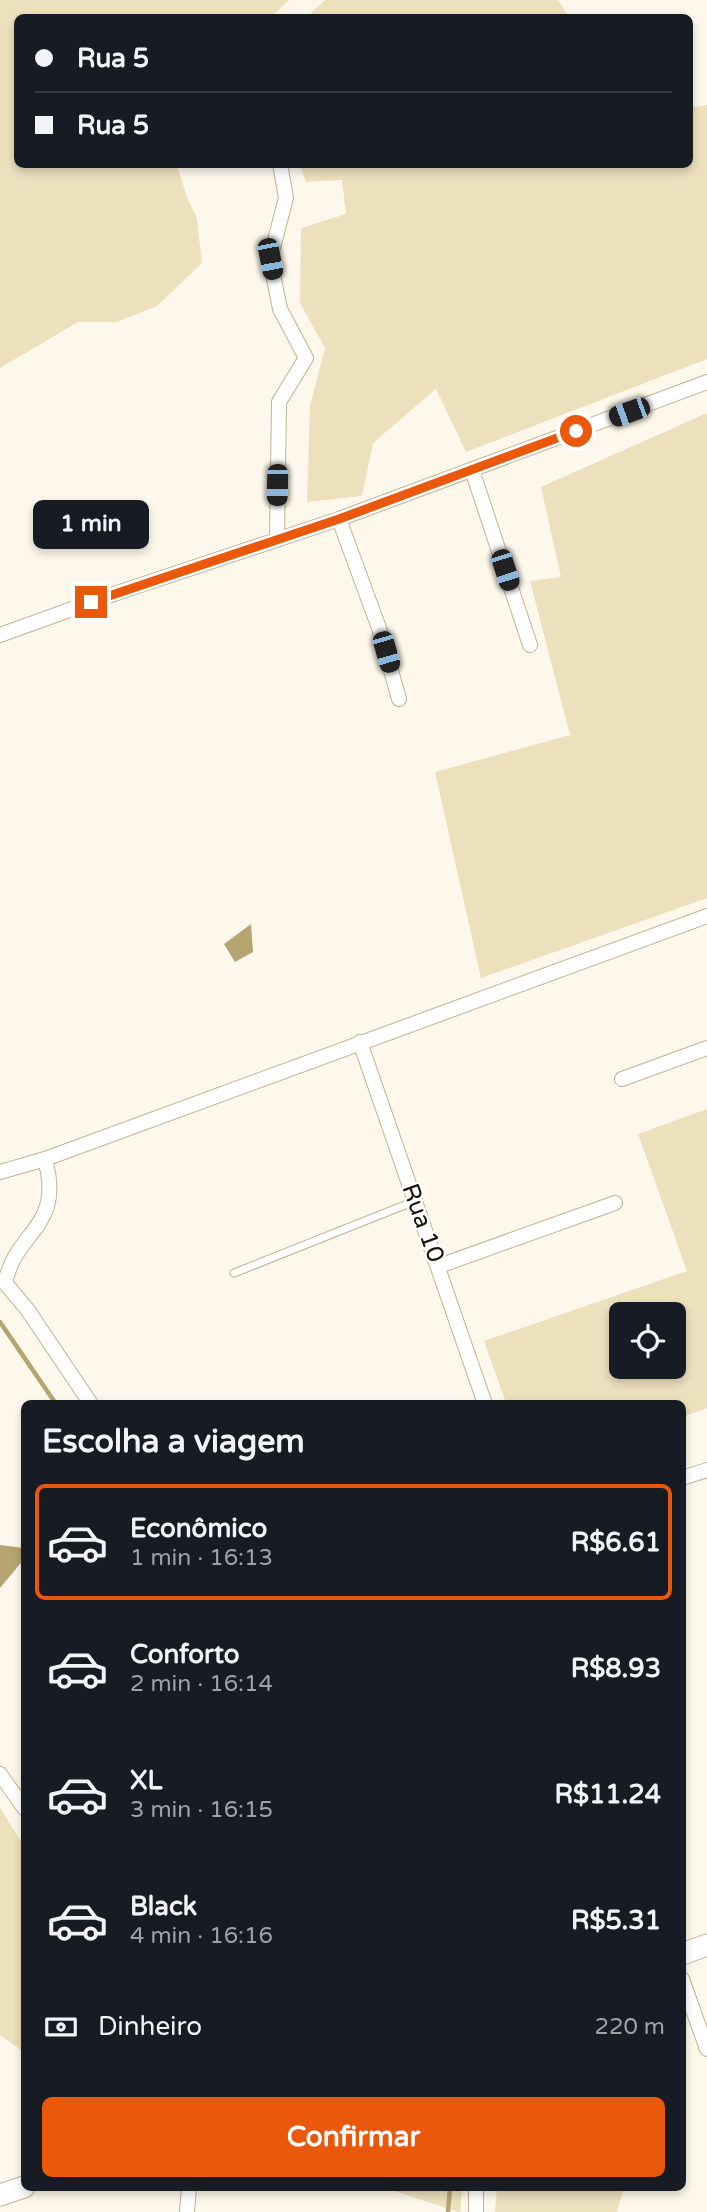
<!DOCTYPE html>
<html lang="pt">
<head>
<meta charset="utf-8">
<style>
	body { margin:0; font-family:"Varela Round",sans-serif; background:#20242c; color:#f1f3f6; height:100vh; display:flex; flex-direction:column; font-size:26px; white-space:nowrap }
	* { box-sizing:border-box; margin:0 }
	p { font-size:23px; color:#9ea1a6 }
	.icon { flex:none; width:38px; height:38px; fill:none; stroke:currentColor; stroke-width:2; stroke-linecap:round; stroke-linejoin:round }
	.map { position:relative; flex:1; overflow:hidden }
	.details { position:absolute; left:21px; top:1400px; width:665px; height:791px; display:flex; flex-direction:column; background:#171b24; border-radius:10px; box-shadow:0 4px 10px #0003 }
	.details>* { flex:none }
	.hud { position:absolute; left:14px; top:14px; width:679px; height:154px; border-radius:10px; box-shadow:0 4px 10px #0003; display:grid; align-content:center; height:154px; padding:0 21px; background:#171b24 }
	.buttons { position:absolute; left:609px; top:1302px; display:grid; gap:14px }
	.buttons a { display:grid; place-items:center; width:77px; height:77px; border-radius:10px; background:#171b24; box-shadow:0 4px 10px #0003; font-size:35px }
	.end { position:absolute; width:32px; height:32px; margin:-16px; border:9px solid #ea580c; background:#fff; box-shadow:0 0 0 4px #fff }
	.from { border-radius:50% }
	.bubble { position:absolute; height:49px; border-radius:10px; background:#171b24; box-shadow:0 4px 10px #0003; font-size:23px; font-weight:800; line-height:49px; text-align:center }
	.car { position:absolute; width:21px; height:42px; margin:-21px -10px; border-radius:9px; box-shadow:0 0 5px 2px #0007; background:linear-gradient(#222 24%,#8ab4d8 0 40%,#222 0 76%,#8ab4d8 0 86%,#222 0) }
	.hud b { display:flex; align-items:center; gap:24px; height:66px; font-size:26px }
	.hud b+b { border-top:2px solid #363941 }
	.hud i { width:18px; height:18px; background:#f1f3f6 }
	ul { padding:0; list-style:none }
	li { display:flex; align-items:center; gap:21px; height:116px; margin:0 14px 10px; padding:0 7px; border:4px solid transparent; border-radius:10px }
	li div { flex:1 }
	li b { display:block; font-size:26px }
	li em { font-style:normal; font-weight:800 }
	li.selected { border-color:#ea580c }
	li>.icon { width:63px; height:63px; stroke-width:1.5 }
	h2 { padding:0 21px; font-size:32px; line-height:84px }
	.pay { display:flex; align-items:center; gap:18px; height:77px; padding:0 21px; font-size:26px }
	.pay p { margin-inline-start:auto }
	.primary-button { display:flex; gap:14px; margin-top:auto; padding:14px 21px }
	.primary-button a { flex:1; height:80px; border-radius:10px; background:#ea580c; color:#fff; font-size:28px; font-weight:800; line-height:80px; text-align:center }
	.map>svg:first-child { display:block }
	.green { fill:#ece0bd; fill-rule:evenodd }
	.water { fill:#b6a471 }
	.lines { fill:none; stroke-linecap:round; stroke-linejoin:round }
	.stream { stroke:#b6a471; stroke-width:4.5 }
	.service-casing { stroke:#bfb393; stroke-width:9 }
	.minor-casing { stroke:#bfb393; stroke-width:16 }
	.secondary-casing { stroke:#bfb393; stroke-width:23 }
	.service { stroke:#fff; stroke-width:7 }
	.minor { stroke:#fff; stroke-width:14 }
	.secondary { stroke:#fff; stroke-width:21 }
	.route { stroke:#ea580c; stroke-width:9 }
	.labels { text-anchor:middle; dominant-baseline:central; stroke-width:5; stroke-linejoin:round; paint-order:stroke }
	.street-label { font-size:24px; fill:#161206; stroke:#fff }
</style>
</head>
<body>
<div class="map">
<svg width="707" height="2212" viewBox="0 0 707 2212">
	<rect width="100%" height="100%" fill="#fdf8eb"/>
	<path class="green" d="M0,0H289L271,17L18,18V164L177,165L187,197L197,219L202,263L157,306L117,322H78L0,368Z
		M325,0H558L569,17H307Z
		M707,105V359L466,452L436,389L373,443L362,496L307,502L310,406L325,348L300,303L301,228L346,214L342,180L306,182L300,165L690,164V108Z
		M707,413V898L481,978L435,772L570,735L530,581L561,577L541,487Z
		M707,1109V1408L683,1417L682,1404L506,1403L484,1341L687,1271L638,1134ZM621,1314H674V1367H621Z
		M0,1808L24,1846V2046L21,2050L0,2035Z
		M385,2188H462L460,2212H459Z
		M497,2188H624L617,2212H495Z"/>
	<path class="water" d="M251,924L253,952L235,962L224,944Z
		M0,1545L24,1548V1559L0,1588Z"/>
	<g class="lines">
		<path class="stream" d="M0,1322L56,1404
			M448,2212L450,2188"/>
		<defs>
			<path id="service" d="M234,1273L415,1201"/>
			<path id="minor" d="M472,470L530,645
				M339,519L379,628L399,699
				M277,540L279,402L306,358L280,309L270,259L286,198L280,164
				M0,635L114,594L339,519L707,382
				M360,1042L485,1404
				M622,1079L707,1048
				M45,1159C64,1229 17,1228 5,1283L27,1309L91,1404
				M0,1172L45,1159L707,916
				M439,1266L615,1203
				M682,1478L707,1470
				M0,1774L24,1808
				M682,1979L707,2049
				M187,2212L189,2188
				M476,2212V2188"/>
			<path id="secondary" d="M682,1954L707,1945
				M0,2195L24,2187"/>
		</defs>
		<use href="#service" class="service-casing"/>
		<use href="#minor" class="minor-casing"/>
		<use href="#secondary" class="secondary-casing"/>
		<use href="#service" class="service"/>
		<use href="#minor" class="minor"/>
		<use href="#secondary" class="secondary"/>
	</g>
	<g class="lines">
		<path class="route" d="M91,602L339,519L576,431"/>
	</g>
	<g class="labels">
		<g class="street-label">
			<text transform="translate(423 1223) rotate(70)">Rua 10</text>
		</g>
	</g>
</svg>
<div class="buttons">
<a><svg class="icon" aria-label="locate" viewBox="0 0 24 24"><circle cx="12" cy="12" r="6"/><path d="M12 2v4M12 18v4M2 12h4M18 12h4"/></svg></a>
</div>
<i class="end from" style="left:576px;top:431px"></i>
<i class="end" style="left:91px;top:602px"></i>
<div class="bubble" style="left:33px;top:500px;width:116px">1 min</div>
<i class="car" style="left:270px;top:259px;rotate:169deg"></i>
<i class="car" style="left:629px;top:412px;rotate:250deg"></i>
<i class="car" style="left:277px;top:485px;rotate:181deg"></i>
<i class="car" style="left:505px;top:570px;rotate:162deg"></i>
<i class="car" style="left:386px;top:652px;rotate:164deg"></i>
<div class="hud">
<b><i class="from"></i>Rua 5</b>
<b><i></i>Rua 5</b>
</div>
<section class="details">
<h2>Escolha a viagem</h2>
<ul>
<li class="selected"><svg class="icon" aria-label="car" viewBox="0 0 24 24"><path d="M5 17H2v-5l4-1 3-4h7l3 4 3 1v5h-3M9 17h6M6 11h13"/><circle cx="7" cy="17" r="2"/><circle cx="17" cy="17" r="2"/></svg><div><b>Econômico</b><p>1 min · 16:13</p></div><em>R$6.61</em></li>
<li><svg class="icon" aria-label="car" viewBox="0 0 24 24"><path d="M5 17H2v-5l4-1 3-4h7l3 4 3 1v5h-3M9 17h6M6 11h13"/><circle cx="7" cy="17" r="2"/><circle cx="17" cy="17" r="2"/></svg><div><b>Conforto</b><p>2 min · 16:14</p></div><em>R$8.93</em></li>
<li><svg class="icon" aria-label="car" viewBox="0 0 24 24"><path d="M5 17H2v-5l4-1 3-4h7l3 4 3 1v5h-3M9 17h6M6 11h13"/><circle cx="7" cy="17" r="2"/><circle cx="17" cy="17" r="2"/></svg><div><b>XL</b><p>3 min · 16:15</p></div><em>R$11.24</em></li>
<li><svg class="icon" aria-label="car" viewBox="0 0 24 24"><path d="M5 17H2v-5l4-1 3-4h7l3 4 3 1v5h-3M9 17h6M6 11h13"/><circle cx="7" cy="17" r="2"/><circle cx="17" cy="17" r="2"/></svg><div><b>Black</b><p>4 min · 16:16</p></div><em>R$5.31</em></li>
</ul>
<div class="pay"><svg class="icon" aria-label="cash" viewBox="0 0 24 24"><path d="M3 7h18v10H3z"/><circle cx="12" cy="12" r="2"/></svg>Dinheiro<p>220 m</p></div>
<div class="primary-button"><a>Confirmar</a></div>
</section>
</div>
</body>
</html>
